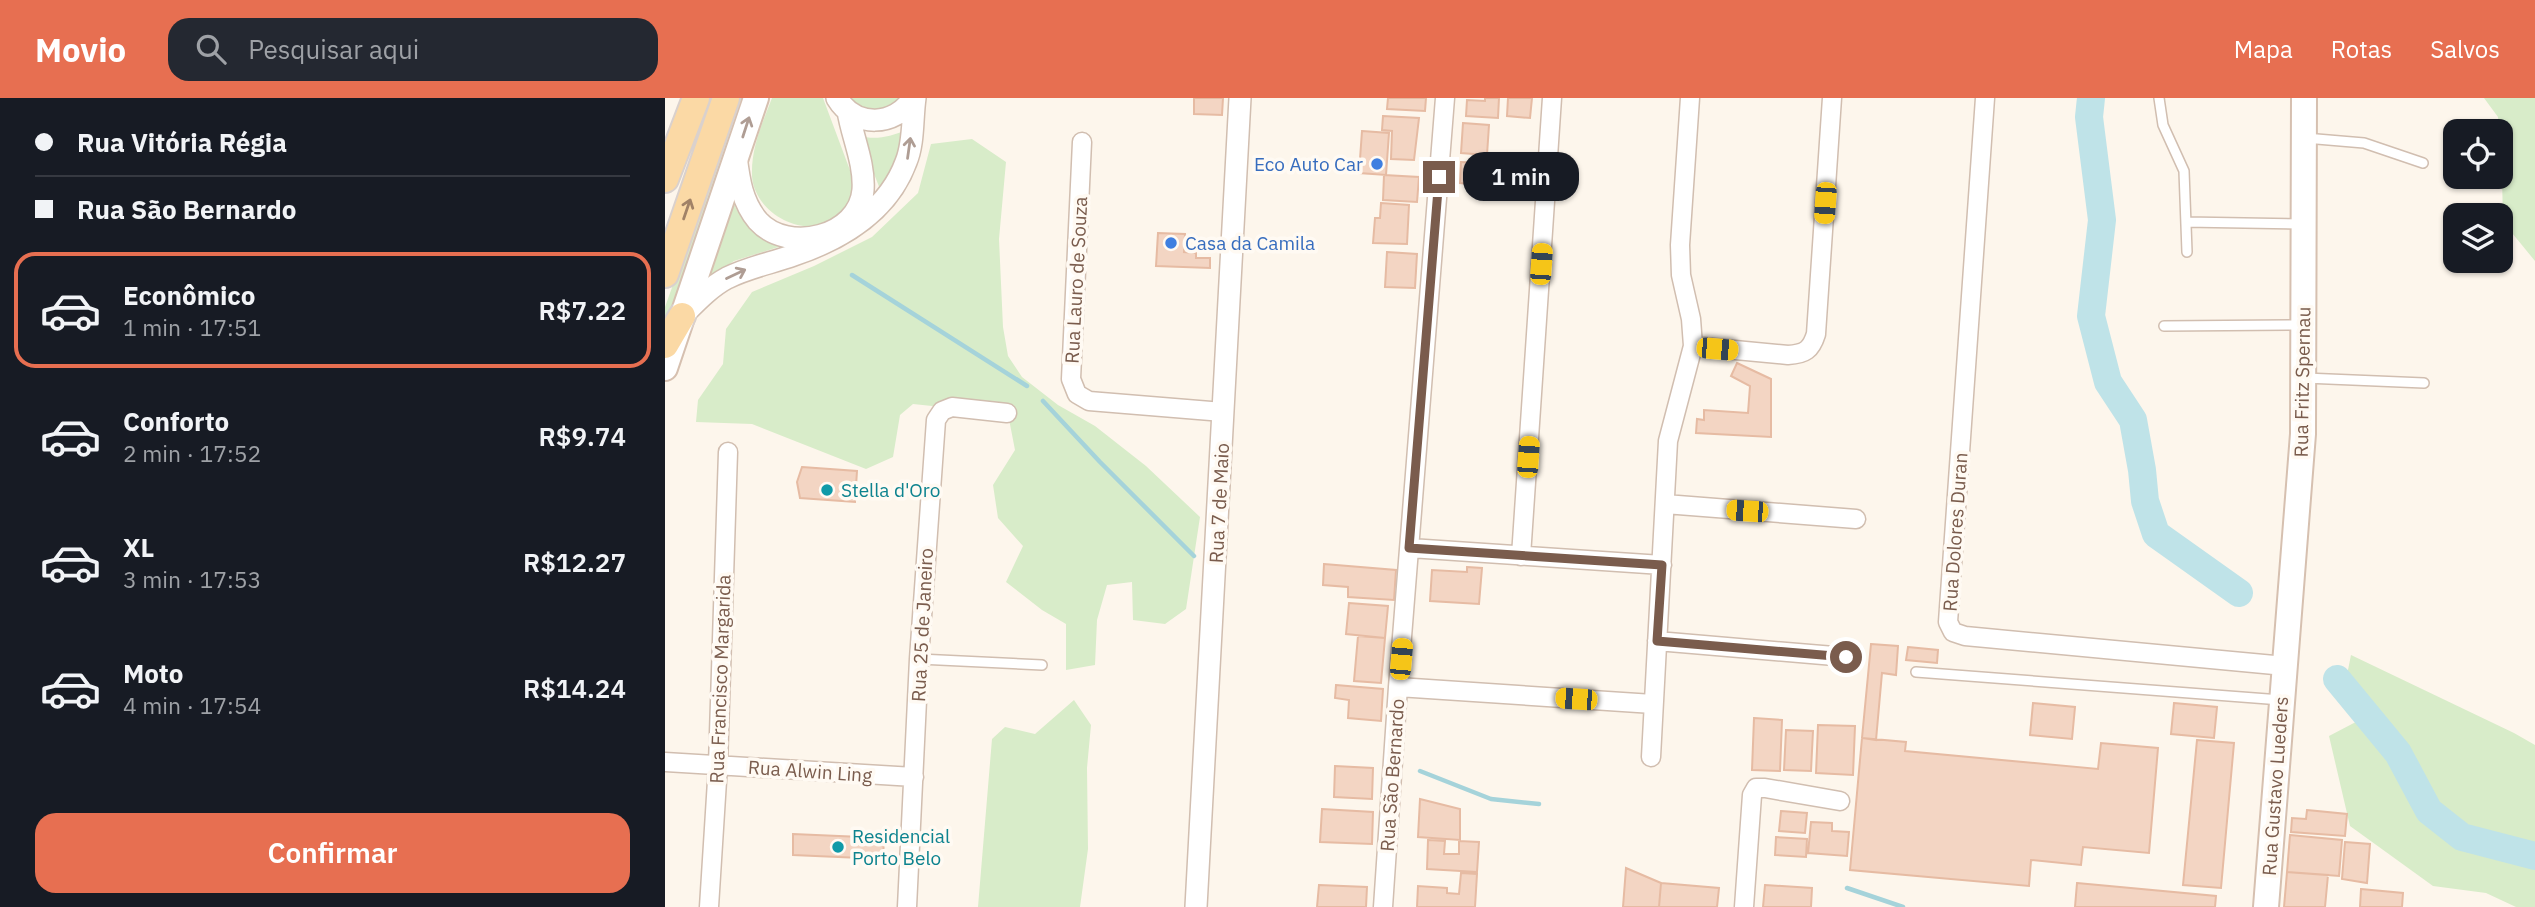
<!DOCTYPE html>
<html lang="pt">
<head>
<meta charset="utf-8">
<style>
	body { margin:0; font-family:"IBM Plex Sans",sans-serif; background:#242831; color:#f1f3f6; height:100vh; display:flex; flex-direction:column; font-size:26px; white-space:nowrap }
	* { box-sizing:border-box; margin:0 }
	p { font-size:23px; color:#9ea1a6 }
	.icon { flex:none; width:38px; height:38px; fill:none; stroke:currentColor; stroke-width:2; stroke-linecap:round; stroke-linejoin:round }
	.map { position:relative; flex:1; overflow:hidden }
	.side { display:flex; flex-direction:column; background:#171b24; width:665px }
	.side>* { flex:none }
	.guide { display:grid; align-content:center; height:154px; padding:0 35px; background:#171b24 }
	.fabs { position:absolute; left:1778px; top:21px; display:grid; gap:14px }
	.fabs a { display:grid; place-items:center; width:70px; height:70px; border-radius:14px; background:#171b24; box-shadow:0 2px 5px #0004; font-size:35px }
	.end { position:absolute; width:32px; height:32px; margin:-16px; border:9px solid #7a5c4d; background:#fff; box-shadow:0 0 0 4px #fff }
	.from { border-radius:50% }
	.bubble { position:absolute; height:49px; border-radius:21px; background:#171b24; box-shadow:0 2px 5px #0004; font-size:23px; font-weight:600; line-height:49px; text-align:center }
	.car { position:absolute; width:21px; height:42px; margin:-21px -10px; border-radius:9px; box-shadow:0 0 5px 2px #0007; background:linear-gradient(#f5c518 24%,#345 0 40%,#f5c518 0 76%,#345 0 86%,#f5c518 0) }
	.guide b { display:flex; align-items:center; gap:24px; height:66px; font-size:26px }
	.guide b+b { border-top:2px solid #363941 }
	.guide i { width:18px; height:18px; background:#f1f3f6 }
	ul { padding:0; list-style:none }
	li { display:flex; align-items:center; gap:21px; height:116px; margin:0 14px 10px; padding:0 21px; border:4px solid transparent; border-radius:21px }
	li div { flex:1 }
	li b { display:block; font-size:26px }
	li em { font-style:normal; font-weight:600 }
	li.current { border-color:#e76f51 }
	li>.icon { width:63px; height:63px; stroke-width:1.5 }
	.action { display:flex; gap:14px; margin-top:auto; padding:14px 35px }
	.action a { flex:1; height:80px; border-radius:21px; background:#e76f51; color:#fff; font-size:28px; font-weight:600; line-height:80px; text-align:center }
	header { display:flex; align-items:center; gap:42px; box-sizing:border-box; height:98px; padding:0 35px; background:#e76f51; color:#fff }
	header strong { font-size:33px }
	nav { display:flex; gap:38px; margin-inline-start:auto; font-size:24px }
	.search { width:490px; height:63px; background:#242831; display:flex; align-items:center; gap:18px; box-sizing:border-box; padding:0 24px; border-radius:21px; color:#9ea1a6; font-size:26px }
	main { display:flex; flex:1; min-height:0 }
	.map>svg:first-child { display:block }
	.green { fill:#d8ecc9 }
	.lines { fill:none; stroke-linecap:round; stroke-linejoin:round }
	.stream { stroke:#a5d3da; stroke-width:4.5 }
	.river { stroke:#bfe3e8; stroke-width:28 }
	.building { fill:#f3d5c3; stroke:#e6bba3; stroke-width:2 }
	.service-casing { stroke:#d1beb0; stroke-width:12 }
	.minor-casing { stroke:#d1beb0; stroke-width:21 }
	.tertiary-casing { stroke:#d1beb0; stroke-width:24 }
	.secondary-casing { stroke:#d6c0b0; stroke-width:28 }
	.primary-casing { stroke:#dad1cd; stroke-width:30 }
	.service { stroke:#fff; stroke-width:9 }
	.minor { stroke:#fff; stroke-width:18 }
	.tertiary { stroke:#fff; stroke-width:21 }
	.secondary { stroke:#fff; stroke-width:24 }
	.primary { stroke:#fbd9a5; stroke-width:26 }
	.oneway { stroke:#af9d94 }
	.oneway2 { stroke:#a18267 }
	.route { stroke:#7a5c4d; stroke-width:9 }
	.shop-dot { fill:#3f7fe0; stroke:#fffaf3; stroke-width:2.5 }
	.culture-dot { fill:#0f9aa8; stroke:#fffaf3; stroke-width:2.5 }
	.labels { text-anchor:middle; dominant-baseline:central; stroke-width:7; stroke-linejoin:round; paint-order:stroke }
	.shop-label { font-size:19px; fill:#366cbe; stroke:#fffaf3; text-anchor:end }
	.street-label { font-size:19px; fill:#7a5c4d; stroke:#fffaf3 }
	.culture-label { font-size:19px; fill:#0d838f; stroke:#fffaf3; text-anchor:start }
</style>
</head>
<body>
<header>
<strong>Movio</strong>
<div class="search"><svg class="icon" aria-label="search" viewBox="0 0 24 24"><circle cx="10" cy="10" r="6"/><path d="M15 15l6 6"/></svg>Pesquisar aqui</div>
<nav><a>Mapa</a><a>Rotas</a><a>Salvos</a></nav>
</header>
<main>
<section class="side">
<div class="guide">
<b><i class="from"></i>Rua Vitória Régia</b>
<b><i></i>Rua São Bernardo</b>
</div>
<ul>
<li class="current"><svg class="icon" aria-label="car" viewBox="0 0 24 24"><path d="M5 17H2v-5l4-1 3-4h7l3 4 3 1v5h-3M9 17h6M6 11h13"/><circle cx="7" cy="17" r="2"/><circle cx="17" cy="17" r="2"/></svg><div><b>Econômico</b><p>1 min · 17:51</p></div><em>R$7.22</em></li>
<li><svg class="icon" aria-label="car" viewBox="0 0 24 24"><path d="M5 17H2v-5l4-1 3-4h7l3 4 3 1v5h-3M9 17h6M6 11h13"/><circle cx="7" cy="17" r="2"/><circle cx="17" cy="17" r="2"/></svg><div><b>Conforto</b><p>2 min · 17:52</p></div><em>R$9.74</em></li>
<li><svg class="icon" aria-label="car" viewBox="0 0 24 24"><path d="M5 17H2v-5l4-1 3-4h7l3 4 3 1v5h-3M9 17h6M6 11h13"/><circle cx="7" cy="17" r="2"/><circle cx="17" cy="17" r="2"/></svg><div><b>XL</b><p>3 min · 17:53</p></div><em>R$12.27</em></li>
<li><svg class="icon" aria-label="car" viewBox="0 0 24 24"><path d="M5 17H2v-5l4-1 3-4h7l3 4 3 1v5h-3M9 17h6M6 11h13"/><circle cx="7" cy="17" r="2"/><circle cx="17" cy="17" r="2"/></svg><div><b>Moto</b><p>4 min · 17:54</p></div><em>R$14.24</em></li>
</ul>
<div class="action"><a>Confirmar</a></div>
</section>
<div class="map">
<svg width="1870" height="809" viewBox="0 0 1870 809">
	<rect width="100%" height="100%" fill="#fdf6ec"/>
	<path class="green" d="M75,0H82L0,230V209Z
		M107,0H158L189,83L187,104C182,109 178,116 172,120C140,143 89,115 87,78C86,50 97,26 107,0Z
		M180,0H239L225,12L203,15Z
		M1819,0H1870V163L1838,124L1836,33H1834L1833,19Z
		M241,32V48L215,91L194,38C211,42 225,39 241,32Z
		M307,41L341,64L334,141L338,229L343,258L357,279L393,307L430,328L481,368L535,419L521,511L500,526L468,522L467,484L442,487L432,522L430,567L401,572V526L377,512L341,484L358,448L333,420L328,387L350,352L343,316L248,306L235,317L228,359L201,371L87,326L31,324L33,302L58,266L61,231L87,194L149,168L207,139L253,95L266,46Z
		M66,101C84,135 88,137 126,145L69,163L34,187Z
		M1686,557L1849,635L1870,647V809H1851L1821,795L1768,788L1685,728L1664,638L1708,615L1681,582Z
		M409,602L426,627L422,670L423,751L415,809H313L327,641L340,629L370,636Z"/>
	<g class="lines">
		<path class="stream" d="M187,177L362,288
			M378,303L435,364L529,458
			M755,673L826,701L874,706
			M1182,790L1238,809"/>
		<path class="river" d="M1426,0L1424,19L1437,122L1426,218L1443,284L1468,322L1477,372L1480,403L1491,436L1574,495
			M1672,581L1733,655L1764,713L1797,739L1870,758"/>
	</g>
	<path class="building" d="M529,0H558L557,17L529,16Z
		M723,0H761L760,13L722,11Z
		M820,0H834L833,20L801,18L802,2L820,3Z
		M843,0H867L865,20L842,18Z
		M718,18L754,20L749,62L726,61L727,33L717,32Z
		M798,25L824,27L822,57L796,55Z
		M697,33L724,35L721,77L694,75Z
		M796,64L829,66L827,96L806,95V86L795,85Z
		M719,77L754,79L752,104L718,102Z
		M716,105L744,107L742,146L708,145L710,120H715Z
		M493,135L520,136L519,154L531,155V160H545V170L491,168Z
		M722,154L752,156L750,190L720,189Z
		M1072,265L1106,281V339L1031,335L1032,321L1039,322V312L1083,315L1085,288L1066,278Z
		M137,369L192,373L190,404L135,400L132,384Z
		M659,466L731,472L729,502L683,499V489L658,487Z
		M802,469L817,470L814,506L765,503L767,472L802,474Z
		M684,505L723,508L720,540L681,536Z
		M693,538L720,540L716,585L689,583Z
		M1206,546L1233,548L1231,577L1217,575L1211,642L1197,640Z
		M1243,549L1273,552L1272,565L1241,562Z
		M671,587L718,591L716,623L683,620L684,602L670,600Z
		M1368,605L1410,609L1407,641L1365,637Z
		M1509,605L1552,609L1549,640L1506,636Z
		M1089,620L1117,622L1115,673L1087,672Z
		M1153,627L1190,628L1188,677L1151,675Z
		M1121,632L1148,633L1146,673L1119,672Z
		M1197,640L1241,644L1240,653L1433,671L1436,645L1493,650L1484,755L1418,749L1416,767L1366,762L1364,788L1185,772Z
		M1532,642L1569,645L1556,790L1518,787Z
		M670,668L708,670L707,701L669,699Z
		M755,701L795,711V742L753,739Z
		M657,711L708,714L707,746L655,744Z
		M1642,712L1682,716L1680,738L1626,734L1627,720L1641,721Z
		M1116,713L1142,715L1140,735L1114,733Z
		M1146,724L1167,725V733L1184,734L1182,758L1143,755Z
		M128,736L219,740L218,761L128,757Z
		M1625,737L1677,742L1674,778L1622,774Z
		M1111,739L1142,741L1141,759L1110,757Z
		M763,742L780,743L779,756H794V743L814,744L812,774L762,771Z
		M1680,744L1705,746L1702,785L1677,781Z
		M961,770L996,785L994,809H958Z
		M1622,774L1663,777L1660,809H1619Z
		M796,775L812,776L810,809H752L753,788L782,790V795L794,796Z
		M996,785L1054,790L1052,809H994Z
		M1412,785L1551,798L1550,809H1410Z
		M654,787L702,789L701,809H652Z
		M1100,787L1147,790L1146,809H1098Z
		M1696,791L1738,795L1737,809H1695Z"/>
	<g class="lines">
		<defs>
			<path id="service" d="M1494,0L1498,27L1519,73L1522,154
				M1640,40L1699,45L1758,65
				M1521,124L1638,126
				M1499,228L1637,227
				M1640,280L1759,285
				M254,561L377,567
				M1251,574L1616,602"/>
			<path id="minor" d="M1320,0L1283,524L1288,534L1300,538L1620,568
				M417,44L406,281L412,296L424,303L558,314
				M1028,248L1123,257C1140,256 1146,252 1151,236L1167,0
				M1000,406L1191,421
				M745,450L997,467
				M856,458L887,0
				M992,543L1181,559
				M733,589L988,606
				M986,659L1003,343L1028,248L1026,221L1016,177L1015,147L1025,0
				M0,664L249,679
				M44,809L53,667L63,354
				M242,809L254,561L271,322L277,313L287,309L342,315
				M718,809L733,589L780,0
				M1079,809L1087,697L1091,690H1100L1175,703"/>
			<path id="tertiary" d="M172,0C190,30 230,29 248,0
				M71,58C74,82 77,104 93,123C123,156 194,139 198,92C200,66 187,38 183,13
				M17,218C31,204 45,189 62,180C84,169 107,165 129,157C176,141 223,113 241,64C249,45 247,21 250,0
				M531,809L575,0"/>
			<path id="secondary" d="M0,270L91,0
				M1601,809L1638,336L1639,0"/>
			<path id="primary" d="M0,81L31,0
				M0,176L61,0
				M0,247L17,218"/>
		</defs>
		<use href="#service" class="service-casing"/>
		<use href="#minor" class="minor-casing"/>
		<use href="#tertiary" class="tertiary-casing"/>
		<use href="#secondary" class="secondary-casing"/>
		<use href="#primary" class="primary-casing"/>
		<use href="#service" class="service"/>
		<use href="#minor" class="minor"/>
		<use href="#tertiary" class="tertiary"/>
		<use href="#secondary" class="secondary"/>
		<use href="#primary" class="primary"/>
	</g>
	<defs><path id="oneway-shaft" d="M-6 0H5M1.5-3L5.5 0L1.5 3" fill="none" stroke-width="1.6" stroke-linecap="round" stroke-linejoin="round" transform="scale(1.75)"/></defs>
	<g class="oneway">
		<use href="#oneway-shaft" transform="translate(81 29) rotate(-72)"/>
		<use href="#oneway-shaft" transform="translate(244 50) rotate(-82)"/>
		<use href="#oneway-shaft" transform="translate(71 176) rotate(-25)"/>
	</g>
	<use class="oneway2" href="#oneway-shaft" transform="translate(22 111) rotate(-71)"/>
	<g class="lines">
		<path class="route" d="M774,79L744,450L997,467L992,543L1181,559"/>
	</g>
	<g class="shop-dot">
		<circle cx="712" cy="66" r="7"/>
		<circle cx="506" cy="145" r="7"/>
	</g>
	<g class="culture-dot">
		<circle cx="162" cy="392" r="7"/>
		<circle cx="173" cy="749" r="7"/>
	</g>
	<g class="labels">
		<g class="shop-label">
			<text x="698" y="66">Eco Auto Car</text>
			<text x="520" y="145" text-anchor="start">Casa da Camila</text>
		</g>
		<g class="street-label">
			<text transform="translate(411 182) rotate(-87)">Rua Lauro de Souza</text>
			<text transform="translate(1637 284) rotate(-89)">Rua Fritz Spernau</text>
			<text transform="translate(554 405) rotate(-87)">Rua 7 de Maio</text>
			<text transform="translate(1290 434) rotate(-86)">Rua Dolores Duran</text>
			<text transform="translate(257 527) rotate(-87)">Rua 25 de Janeiro</text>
			<text transform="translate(55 581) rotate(-88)">Rua Francisco Margarida</text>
			<text transform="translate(145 673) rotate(4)">Rua Alwin Ling</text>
			<text transform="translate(727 677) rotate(-86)">Rua São Bernardo</text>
			<text transform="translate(1610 688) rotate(-86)">Rua Gustavo Lueders</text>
		</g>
		<g class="culture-label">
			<text x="176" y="392">Stella d'Oro</text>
			<text x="187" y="738">Residencial<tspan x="187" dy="22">Porto Belo</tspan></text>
		</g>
	</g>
</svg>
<div class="fabs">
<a><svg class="icon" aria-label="locate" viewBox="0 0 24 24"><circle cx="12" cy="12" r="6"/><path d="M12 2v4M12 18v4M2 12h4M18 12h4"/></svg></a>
<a><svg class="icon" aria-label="layers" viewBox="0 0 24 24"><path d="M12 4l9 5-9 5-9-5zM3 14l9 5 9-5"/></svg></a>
</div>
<i class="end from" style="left:1181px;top:559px"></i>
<i class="end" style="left:774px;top:79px"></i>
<div class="bubble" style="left:798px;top:54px;width:116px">1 min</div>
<i class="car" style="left:1160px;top:105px;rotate:184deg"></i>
<i class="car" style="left:876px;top:166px;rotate:4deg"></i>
<i class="car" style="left:1052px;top:251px;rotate:95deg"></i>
<i class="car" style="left:863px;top:359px;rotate:4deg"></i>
<i class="car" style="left:1082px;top:413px;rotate:274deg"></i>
<i class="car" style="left:736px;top:561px;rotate:5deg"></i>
<i class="car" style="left:911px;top:601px;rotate:274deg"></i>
</div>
</main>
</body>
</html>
